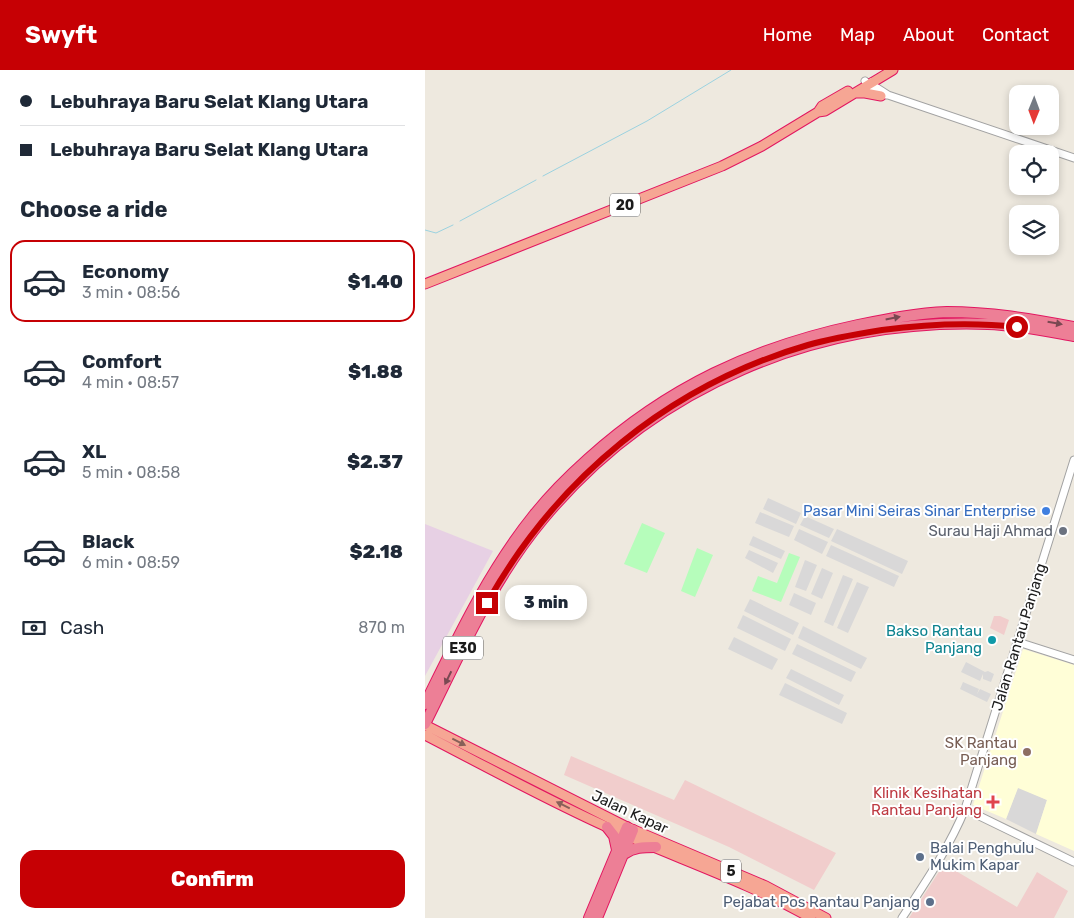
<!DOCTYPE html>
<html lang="en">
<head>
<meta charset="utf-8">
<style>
	body { margin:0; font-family:Rubik,sans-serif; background:#f2f2f3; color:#1f2937; height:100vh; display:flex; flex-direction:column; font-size:19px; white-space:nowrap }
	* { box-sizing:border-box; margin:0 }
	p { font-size:16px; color:#747a83 }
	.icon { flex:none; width:28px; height:28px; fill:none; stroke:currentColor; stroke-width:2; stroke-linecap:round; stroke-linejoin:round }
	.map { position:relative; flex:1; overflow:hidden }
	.sheet { display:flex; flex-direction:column; background:#fff; width:425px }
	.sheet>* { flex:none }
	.banner { display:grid; align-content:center; height:110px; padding:0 20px; background:#fff }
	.needle { width:32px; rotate:181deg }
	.fabs { position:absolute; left:584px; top:15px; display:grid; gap:10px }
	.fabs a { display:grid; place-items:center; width:50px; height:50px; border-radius:10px; background:#fff; box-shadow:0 2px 8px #0003; font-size:25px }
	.end { position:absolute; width:22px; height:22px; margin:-11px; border:6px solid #c60004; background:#fff; box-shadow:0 0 0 2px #fff }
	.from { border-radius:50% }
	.bubble { position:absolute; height:35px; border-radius:15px; background:#fff; box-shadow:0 2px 8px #0003; font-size:16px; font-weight:800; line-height:35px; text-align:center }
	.banner b { display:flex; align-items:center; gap:18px; height:48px; font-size:19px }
	.banner b+b { border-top:1px solid #e0e1e3 }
	.banner i { width:12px; height:12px; background:#1f2937 }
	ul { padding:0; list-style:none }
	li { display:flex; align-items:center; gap:15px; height:82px; margin:0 10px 8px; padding:0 10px; border:2px solid transparent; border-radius:15px }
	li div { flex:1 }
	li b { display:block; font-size:19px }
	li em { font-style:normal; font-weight:800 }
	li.selected { border-color:#c60004 }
	li>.icon { width:45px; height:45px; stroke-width:1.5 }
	h2 { padding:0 20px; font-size:22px; line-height:60px }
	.pay { display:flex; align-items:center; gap:12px; height:55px; padding:0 20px; font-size:19px }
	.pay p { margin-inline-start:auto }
	.button { display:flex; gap:10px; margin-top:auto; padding:10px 20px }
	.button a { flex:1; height:58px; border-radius:15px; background:#c60004; color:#fff; font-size:20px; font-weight:800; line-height:58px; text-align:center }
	header { display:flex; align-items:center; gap:30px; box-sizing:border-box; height:70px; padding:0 25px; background:#c60004; color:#fff }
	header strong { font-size:24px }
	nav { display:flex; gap:28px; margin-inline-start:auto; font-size:18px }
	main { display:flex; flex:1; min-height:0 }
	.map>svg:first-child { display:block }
	.residential { fill:#d9d8d8 }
	.commercial { fill:#f1cdcc }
	.industrial { fill:#e7d0e4 }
	.education { fill:#fffed7 }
	.park { fill:#b6fdbb }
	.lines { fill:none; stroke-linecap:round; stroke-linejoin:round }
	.stream { stroke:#9bd2e0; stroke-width:1 }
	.tertiary-casing { stroke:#a2a2a2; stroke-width:9 }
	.trunk-casing { stroke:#e21660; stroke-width:11 }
	.motorway-casing { stroke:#e21660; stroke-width:12 }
	.tertiary { stroke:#fff; stroke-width:7 }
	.trunk { stroke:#f6a694; stroke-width:9 }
	.motorway { stroke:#ed7f96; stroke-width:10 }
	.oneway { fill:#794852 }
	.oneway2 { fill:#886058 }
	.route { stroke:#c60004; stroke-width:6 }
	.shop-dot { fill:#3f7fe0; stroke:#fff; stroke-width:2 }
	.worship-dot { fill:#6b7280; stroke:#fff; stroke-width:2 }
	.culture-dot { fill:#0f9aa8; stroke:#fff; stroke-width:2 }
	.education-dot { fill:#8d6e63; stroke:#fff; stroke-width:2 }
	.health-dot { fill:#e0444e; stroke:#fff; stroke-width:2 }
	.service-dot { fill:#5c6f8a; stroke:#fff; stroke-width:2 }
	.labels { text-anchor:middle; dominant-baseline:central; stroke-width:4; stroke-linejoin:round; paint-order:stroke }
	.shield { fill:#fff; stroke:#5f5f5f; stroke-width:1 }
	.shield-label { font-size:14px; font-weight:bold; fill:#1b1b1b }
	.shop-label { font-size:15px; fill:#366cbe; stroke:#fff; text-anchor:end }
	.worship-label { font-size:15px; fill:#5b616d; stroke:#fff; text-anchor:end }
	.culture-label { font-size:15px; fill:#0d838f; stroke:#fff; text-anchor:end }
	.street-label { font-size:15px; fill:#1b1b1b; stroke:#fff }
	.education-label { font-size:15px; fill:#785e54; stroke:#fff; text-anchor:end }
	.health-label { font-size:15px; fill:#be3a42; stroke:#fff; text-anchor:end }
	.service-label { font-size:15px; fill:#4e5e75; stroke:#fff; text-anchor:start }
</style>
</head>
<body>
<header>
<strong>Swyft</strong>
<nav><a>Home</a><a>Map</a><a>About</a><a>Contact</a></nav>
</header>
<main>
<section class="sheet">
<div class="banner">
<b><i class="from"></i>Lebuhraya Baru Selat Klang Utara</b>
<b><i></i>Lebuhraya Baru Selat Klang Utara</b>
</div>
<h2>Choose a ride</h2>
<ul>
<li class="selected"><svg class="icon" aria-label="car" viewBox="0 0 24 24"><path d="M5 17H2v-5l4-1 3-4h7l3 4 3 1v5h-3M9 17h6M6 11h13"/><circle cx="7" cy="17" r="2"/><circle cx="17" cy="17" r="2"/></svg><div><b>Economy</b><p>3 min · 08:56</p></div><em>$1.40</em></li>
<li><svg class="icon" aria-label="car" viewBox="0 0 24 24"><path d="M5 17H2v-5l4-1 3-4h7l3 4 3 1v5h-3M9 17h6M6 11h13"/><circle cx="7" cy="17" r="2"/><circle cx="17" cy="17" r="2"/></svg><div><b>Comfort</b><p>4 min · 08:57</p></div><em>$1.88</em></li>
<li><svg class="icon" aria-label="car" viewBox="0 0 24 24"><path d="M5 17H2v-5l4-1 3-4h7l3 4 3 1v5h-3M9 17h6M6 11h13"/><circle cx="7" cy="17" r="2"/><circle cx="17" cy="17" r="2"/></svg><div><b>XL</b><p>5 min · 08:58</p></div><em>$2.37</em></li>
<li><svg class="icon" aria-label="car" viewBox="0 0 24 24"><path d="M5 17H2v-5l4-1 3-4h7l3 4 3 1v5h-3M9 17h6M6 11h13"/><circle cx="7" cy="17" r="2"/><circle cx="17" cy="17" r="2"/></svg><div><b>Black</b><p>6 min · 08:59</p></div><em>$2.18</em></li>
</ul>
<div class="pay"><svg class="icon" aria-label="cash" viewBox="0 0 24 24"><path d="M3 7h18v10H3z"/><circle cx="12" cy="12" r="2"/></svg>Cash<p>870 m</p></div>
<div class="button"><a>Confirm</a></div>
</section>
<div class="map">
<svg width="649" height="848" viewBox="0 0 649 848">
	<rect width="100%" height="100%" fill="#eee9df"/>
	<path class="residential" d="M343,428L376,443L371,454L338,439Z
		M335,442L369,456L364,467L330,453Z
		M380,446L409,459L404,468L375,455Z
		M374,459L403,472L397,484L369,470Z
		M412,459L483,491L477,504L406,471Z
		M328,466L360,481L356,489L324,475Z
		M406,475L474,506L469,517L401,486Z
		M324,480L353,493L348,503L320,488Z
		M380,490L392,495L381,521L370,517Z
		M397,498L408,503L397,529L386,524Z
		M418,505L428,509L408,556L399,552Z
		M432,512L444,517L423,563L412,558Z
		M369,523L391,533L386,545L364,535Z
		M325,529L374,553L368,565L319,541Z
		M318,545L366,569L360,581L312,558Z
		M378,556L442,588L436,599L373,568Z
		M309,567L353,589L347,600L303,579Z
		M372,574L431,602L426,612L367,584Z
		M541,592L560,602L563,601L569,604L566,612L558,609V604L555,611L536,602Z
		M366,599L419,625L414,635L361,608Z
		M538,612L554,619L552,624L555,619L566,624L562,632L535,619Z
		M360,613L422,643L417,654L354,625Z
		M593,717L622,730L611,764L581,749Z"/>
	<path class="commercial" d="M569,546H575L584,550L579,565L565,558Z
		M146,686L249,730L260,710L411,783L389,820L304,777L139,705Z
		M519,794L592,837L612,802L643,821L629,848H484Z"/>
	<path class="industrial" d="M0,454L68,481L0,606Z"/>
	<path class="education" d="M598,579L649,595V781L611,764L622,730L593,718L581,749L548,735Z"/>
	<path class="park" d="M217,453L240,463L222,503L199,494Z
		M272,478L288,485L270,527L256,521Z
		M364,483L375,487L356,532L327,521L333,506L352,513Z"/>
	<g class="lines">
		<path class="stream" d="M118,106L222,51L306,0
			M35,151L111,110
			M0,160L11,163L28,155"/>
		<defs>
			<path id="tertiary" d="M440,11C446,20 451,26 463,25L649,88
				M446,12L449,16L463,25
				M593,572L649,590
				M540,739L649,792
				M477,848C500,813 524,778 540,739L649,390"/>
			<path id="trunk" d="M432,23H440L456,26
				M393,42L397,36L423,21
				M0,214L297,96L337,76L393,42L400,41L468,0
				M0,655L202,757L341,816L401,848
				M0,665C60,696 120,729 182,757C250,788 321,811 386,848"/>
			<path id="motorway" d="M0,634C32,569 63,502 109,445C125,425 144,406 163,389C243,317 329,277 433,255C462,249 492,243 522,242C565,242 607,249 649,257
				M0,654C35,584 67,510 118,449C228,316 391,248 563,254C592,255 621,261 649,266
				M182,757L189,766L192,780
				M199,784C209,777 218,777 231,777
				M164,848L202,757
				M172,848L208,760"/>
		</defs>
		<use href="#tertiary" class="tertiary-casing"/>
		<use href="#trunk" class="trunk-casing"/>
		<use href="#motorway" class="motorway-casing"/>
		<use href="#tertiary" class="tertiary"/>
		<use href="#trunk" class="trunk"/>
		<use href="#motorway" class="motorway"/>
	</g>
	<defs><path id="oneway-solid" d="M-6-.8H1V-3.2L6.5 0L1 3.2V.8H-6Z" transform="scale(1.25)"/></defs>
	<g class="oneway">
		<use href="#oneway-solid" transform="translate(468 248) rotate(-11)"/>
		<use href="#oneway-solid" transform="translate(630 253) rotate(10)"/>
		<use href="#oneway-solid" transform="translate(23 608) rotate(116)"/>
	</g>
	<g class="oneway2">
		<use href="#oneway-solid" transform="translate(34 672) rotate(27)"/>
		<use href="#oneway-solid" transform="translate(138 735) rotate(-154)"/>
	</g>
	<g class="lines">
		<path class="route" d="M62,533C132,408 245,315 383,275C407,268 432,264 457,260C502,254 547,252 592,257"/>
	</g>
	<circle class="shop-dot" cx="621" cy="441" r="5"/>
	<circle class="worship-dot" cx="638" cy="461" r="5"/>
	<circle class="culture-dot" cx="567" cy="570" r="5"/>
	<circle class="education-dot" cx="602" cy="682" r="5"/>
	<path class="health-dot" d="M565.5 724.5h5v5h5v5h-5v5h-5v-5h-5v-5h5z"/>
	<g class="service-dot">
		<circle cx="495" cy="787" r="5"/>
		<circle cx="505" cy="832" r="5"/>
	</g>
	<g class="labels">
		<g class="shield">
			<rect x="185" y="123.5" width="30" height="23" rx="4"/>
			<rect x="18" y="566.5" width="40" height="23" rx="4"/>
			<rect x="296" y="789.5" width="20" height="23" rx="4"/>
		</g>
		<g class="shield-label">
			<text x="200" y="135">20</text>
			<text x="38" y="578">E30</text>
			<text x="306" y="801">5</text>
		</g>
		<g class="shop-label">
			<text x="611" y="441">Pasar Mini Seiras Sinar Enterprise</text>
		</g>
		<g class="worship-label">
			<text x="628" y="461">Surau Haji Ahmad</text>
		</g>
		<g class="culture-label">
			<text x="557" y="561">Bakso Rantau<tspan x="557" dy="17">Panjang</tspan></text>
		</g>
		<g class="street-label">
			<text transform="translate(594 567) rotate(-73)">Jalan Rantau Panjang</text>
			<text transform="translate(205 742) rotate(25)">Jalan Kapar</text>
		</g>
		<g class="education-label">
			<text x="592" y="673">SK Rantau<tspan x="592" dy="17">Panjang</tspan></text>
		</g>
		<g class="health-label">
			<text x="557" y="723">Klinik Kesihatan<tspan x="557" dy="17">Rantau Panjang</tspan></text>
		</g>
		<g class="service-label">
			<text x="505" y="778">Balai Penghulu<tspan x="505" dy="17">Mukim Kapar</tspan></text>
			<text x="495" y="832" text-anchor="end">Pejabat Pos Rantau Panjang</text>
		</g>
	</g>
</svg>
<div class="fabs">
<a><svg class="needle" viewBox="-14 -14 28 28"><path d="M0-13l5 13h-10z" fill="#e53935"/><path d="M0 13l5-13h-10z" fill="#747a83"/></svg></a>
<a><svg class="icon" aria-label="locate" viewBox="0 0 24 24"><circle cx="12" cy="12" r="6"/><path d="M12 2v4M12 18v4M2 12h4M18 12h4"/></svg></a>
<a><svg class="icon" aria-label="layers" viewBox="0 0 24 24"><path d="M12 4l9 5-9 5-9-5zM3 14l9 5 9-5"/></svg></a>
</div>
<i class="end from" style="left:592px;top:257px"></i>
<i class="end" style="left:62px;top:533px"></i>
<div class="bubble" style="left:80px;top:515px;width:82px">3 min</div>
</div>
</main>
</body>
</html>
